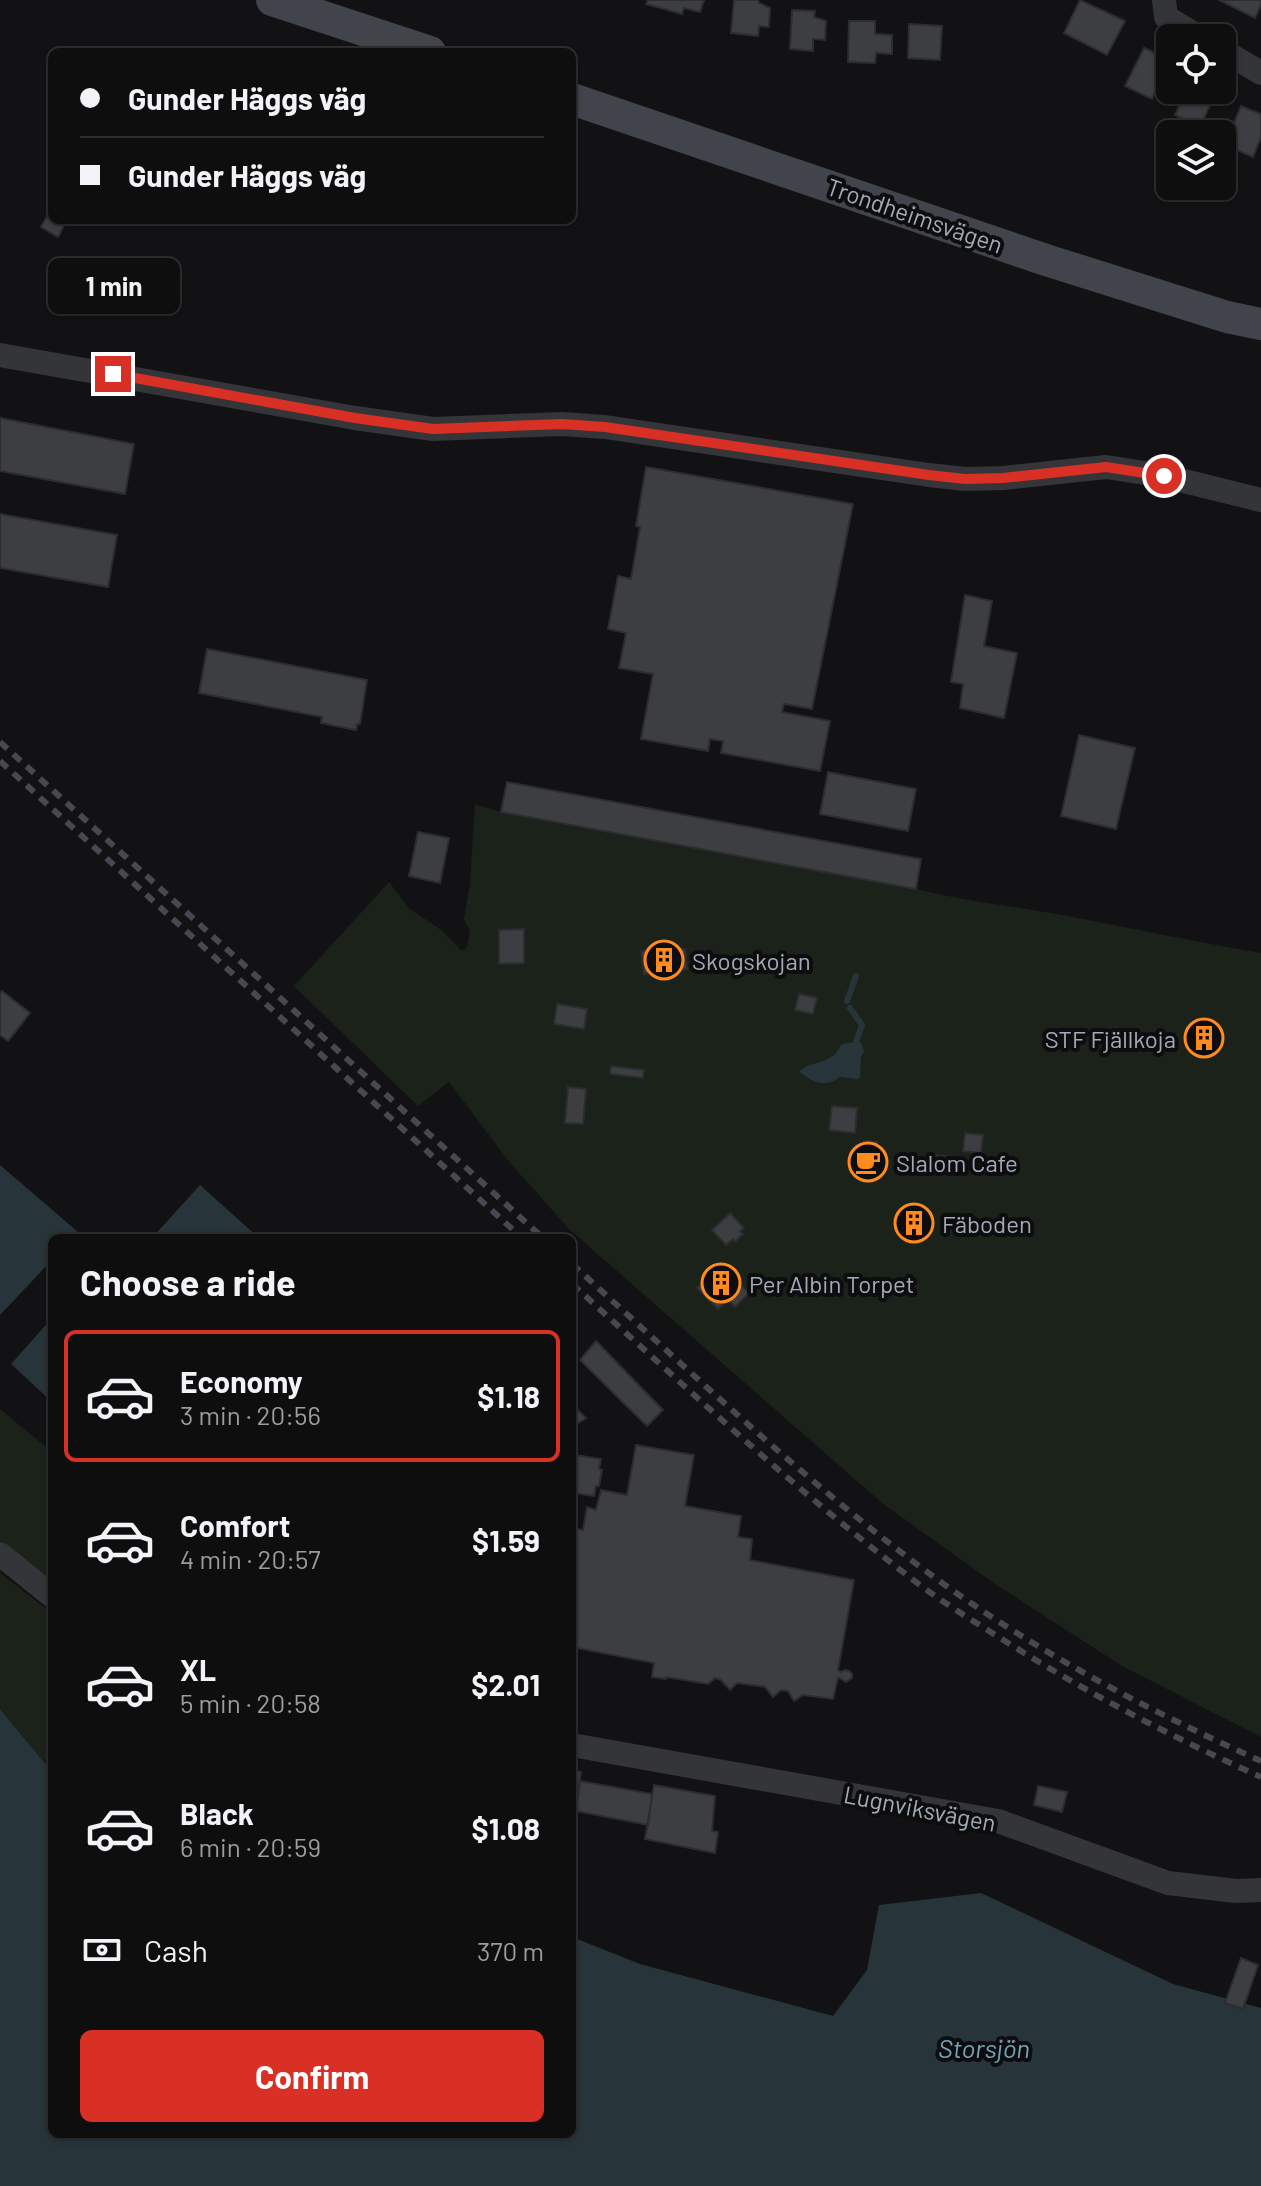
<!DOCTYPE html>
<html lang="en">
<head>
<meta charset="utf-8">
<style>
	body { margin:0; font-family:Barlow,sans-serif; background:#171718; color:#f1f3f6; height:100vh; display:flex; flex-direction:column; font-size:30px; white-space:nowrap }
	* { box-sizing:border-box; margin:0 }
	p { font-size:26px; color:#9b9c9e }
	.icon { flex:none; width:44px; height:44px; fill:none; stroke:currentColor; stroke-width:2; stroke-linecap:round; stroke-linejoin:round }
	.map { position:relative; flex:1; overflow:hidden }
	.panel { position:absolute; left:48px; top:1234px; width:528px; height:904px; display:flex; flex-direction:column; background:#0e0e0f; border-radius:12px; box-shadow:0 2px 6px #0004,0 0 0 2px #2e2e2f }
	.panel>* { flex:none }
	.top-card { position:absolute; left:48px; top:48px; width:528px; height:176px; border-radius:12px; box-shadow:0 2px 6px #0004,0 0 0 2px #2e2e2f; display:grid; align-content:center; height:176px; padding:0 32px; background:#0e0e0f }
	.tools { position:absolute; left:1156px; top:24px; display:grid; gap:16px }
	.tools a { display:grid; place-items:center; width:80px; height:80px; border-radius:12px; background:#0e0e0f; box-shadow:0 2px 6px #0004,0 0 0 2px #2e2e2f; font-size:40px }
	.end { position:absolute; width:36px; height:36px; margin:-18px; border:10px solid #d93025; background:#fff; box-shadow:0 0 0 4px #fff }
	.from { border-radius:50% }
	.bubble { position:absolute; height:56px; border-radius:12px; background:#0e0e0f; box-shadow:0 2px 6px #0004,0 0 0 2px #2e2e2f; font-size:26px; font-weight:700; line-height:56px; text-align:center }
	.top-card b { display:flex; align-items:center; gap:28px; height:76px; font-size:30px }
	.top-card b+b { border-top:2px solid #2e2e2f }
	.top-card i { width:20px; height:20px; background:#f1f3f6 }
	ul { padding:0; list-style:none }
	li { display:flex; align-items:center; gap:24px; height:132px; margin:0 16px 12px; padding:0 16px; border:4px solid transparent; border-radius:12px }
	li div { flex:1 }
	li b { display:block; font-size:30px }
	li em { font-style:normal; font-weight:700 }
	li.active { border-color:#d93025 }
	li>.icon { width:72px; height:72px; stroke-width:1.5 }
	h2 { padding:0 32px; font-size:36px; line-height:96px }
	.pay { display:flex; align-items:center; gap:20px; height:88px; padding:0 32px; font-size:30px }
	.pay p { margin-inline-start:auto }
	.cta { display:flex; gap:16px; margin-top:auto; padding:16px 32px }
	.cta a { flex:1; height:92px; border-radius:12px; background:#d93025; color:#fff; font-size:32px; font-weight:700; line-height:92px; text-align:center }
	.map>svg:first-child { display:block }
	.green { fill:#1a221a }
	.water { fill:#273439 }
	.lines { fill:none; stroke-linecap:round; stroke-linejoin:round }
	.stream { stroke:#273439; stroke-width:6 }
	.building { fill:#3c3e42; stroke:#2c2d30; stroke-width:2 }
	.street { stroke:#333539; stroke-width:24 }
	.secondary { stroke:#41444a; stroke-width:32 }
	.rail { stroke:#46494f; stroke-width:6; stroke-dasharray:10 8; stroke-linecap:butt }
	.route { stroke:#d93025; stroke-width:10 }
	.labels { text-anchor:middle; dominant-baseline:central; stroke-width:8; stroke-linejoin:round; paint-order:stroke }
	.street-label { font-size:24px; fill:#a2acb6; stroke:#0d0d0f }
	.poi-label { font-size:24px; fill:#a2acb6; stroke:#0d0d0f; text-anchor:start }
	.water-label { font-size:26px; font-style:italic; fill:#75a3b5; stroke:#0d0d0f }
</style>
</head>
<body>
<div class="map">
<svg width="1261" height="2186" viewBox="0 0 1261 2186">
	<rect width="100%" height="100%" fill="#121214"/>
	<path class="green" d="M475,804L501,812L916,889C968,902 1021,907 1073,917C1136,929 1198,942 1261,953V1737L1122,1666L995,1584L882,1503L570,1230L510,1163L449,1082L418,1106L294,986L389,882L409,908L441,930L462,951L467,947L470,932L464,919L470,884Z
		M0,1409L52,1452V1581L0,1544Z
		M0,1573L52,1613V1772L0,1709Z"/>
	<path class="water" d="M854,1042L861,1043L864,1051L861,1057L860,1077L858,1079L840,1077C825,1088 812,1083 799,1071C809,1062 825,1064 835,1054C838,1051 839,1047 842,1044Z
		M0,1165L78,1232L73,1238H52V1260L0,1315Z
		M200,1185L259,1238H152Z
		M52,1318V1402L11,1364Z
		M0,1709L52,1772V2134H572V1937L640,1964L833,2016L867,1970L879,1905L981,1893L1173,1984L1261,2008V2186H0Z"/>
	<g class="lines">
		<path class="stream" d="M847,1001L856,976
			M850,1008L862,1025L856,1042"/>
	</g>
	<path class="building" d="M648,0H704L700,12L684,8L682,14L646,4Z
		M734,0H758L759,3L770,8L769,27L759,26L758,36L731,33Z
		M1080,0L1125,21L1107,55L1064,33Z
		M1219,0H1261V5L1255,18Z
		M792,10L815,11L814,17L826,21L825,40L813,39V51L790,49Z
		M849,21H875V34L892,35V54L876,53L875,63L848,62Z
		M909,24L942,26L940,60L908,58Z
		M1144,48L1170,60L1152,99L1125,86Z
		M1186,90H1217L1200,127L1175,115Z
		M1241,106L1261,114V137L1253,157L1225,145Z
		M50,211L52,212V220H67L58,237L41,227Z
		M0,418L134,444L125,494L0,471Z
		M646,467L853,504L812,709L784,704L782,712L830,721L820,771L721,753L723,741L710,739L708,751L641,739L653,674L619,668L626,633L608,629L618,576L631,579L640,527L636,526Z
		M0,514L117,535L108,587L0,568Z
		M965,595L992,601L984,646L1017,653L1004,718L960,708L963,684L951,682Z
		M207,649L367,680L360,724H357L356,730L321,723L322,717L199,693Z
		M1079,735L1135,748L1116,829L1061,816Z
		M828,772L916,789L908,831L820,814Z
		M507,782L921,859L916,889L501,812Z
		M418,832L449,838L440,883L409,876Z
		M524,929V963L499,964V930Z
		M666,948L667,951L685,949L687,969L644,974L641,951Z
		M2,991L30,1013L8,1041L0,1035V994Z
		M799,994L817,998L813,1014L795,1010Z
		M557,1004L587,1009L584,1029L554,1024Z
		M611,1066L644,1070L643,1078L610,1074Z
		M568,1087L586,1089L583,1124L565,1123Z
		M832,1106L857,1108L855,1133L829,1130Z
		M965,1133L983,1135L981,1153L963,1151Z
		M864,1141L877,1142V1148H882L880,1178L854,1175L856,1145L863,1146Z
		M935,1155L952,1157L951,1170L933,1169Z
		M905,1210L925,1213L922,1235L902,1233Z
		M730,1213L744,1228L740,1231L743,1234L735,1242L733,1239L726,1245L712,1230Z
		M721,1264L749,1293L735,1307L728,1300L718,1309L697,1288Z
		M596,1341L663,1410L647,1426L580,1360Z
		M572,1404L586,1418L572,1427Z
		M636,1445L694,1455L685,1506L741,1516L738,1537L752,1539L750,1560L854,1580L838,1670L841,1672L845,1670L849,1671L852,1674V1678L846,1682L838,1677L833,1699L803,1695L794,1701L788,1691L781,1690L773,1697L765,1687L737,1683L730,1690L721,1680L715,1678L708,1684L666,1677V1679L652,1677L654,1663L572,1647V1528L583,1530L587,1507L596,1510L601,1490L627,1495Z
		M575,1455L601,1459L599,1469L602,1470L599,1486H596L594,1496L572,1493Z
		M572,1770L581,1772L574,1816L572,1815Z
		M580,1781L652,1794L648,1825L576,1811Z
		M654,1785L715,1796L712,1831L718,1832L715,1853L645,1839Z
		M1038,1786L1067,1792L1062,1812L1034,1805Z
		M1241,1958L1258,1965L1243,2009L1225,2003Z"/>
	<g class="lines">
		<path class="street" d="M1164,0L1166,17L1201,38
			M1222,50L1261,73
			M0,355L355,418L433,429L562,424L605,427L929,475L965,479L1003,478L1106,467L1164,476L1261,500
			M0,1554L52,1596
			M572,1745L998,1821L1168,1883L1236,1891L1261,1890"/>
		<path class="secondary" d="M272,0L430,52
			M572,99L1046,260L1227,317L1261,324"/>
		<path class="rail" d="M0,742L543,1238
			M0,761L522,1238
			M572,1264C690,1371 806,1483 934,1577C1035,1651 1147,1710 1261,1761
			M572,1284C687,1388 800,1495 924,1588C950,1607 978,1624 1005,1641C1087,1693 1172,1737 1261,1777"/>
	</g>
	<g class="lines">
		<path class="route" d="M113,374L355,418L433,429L562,424L605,427L929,475L965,479L1003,478L1106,467L1164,476"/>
	</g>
	<defs>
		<symbol id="building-ring" viewBox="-11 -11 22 22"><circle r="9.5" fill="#0d0d0f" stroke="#ff8b1f" stroke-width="1.5"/><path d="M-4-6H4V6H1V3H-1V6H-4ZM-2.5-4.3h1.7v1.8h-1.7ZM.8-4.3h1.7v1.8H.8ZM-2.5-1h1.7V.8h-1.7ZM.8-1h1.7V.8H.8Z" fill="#ff8b1f"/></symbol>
		<symbol id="cafe-ring" viewBox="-11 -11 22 22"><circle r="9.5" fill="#0d0d0f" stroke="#ff8b1f" stroke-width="1.5"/><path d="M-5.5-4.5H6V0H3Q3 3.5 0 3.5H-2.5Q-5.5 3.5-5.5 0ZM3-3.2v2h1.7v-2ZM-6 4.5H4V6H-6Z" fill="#ff8b1f"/></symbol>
	</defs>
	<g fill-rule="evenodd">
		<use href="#building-ring" x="642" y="938" width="44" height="44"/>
		<use href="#building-ring" x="1182" y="1016" width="44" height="44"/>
		<use href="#cafe-ring" x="846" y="1140" width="44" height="44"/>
		<use href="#building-ring" x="892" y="1201" width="44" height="44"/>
		<use href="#building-ring" x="699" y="1261" width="44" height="44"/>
	</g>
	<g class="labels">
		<g class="street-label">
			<text transform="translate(915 215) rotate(19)">Trondheimsvägen</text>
			<text transform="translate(920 1808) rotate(11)">Lugnviksvägen</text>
		</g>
		<g class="poi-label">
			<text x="692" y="960">Skogskojan</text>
			<text x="1176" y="1038" text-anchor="end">STF Fjällkoja</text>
			<text x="896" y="1162">Slalom Cafe</text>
			<text x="942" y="1223">Fäboden</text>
			<text x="749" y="1283">Per Albin Torpet</text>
		</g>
		<g class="water-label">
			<text x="984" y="2047">Storsjön</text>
		</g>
	</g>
</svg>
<div class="tools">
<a><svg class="icon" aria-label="locate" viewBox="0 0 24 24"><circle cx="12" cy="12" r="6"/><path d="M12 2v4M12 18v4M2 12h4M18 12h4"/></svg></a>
<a><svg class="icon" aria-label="layers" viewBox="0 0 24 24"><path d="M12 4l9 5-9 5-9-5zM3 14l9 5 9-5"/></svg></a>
</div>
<i class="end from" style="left:1164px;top:476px"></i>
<i class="end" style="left:113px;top:374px"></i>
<div class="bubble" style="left:48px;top:258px;width:132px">1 min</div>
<div class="top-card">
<b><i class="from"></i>Gunder Häggs väg</b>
<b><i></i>Gunder Häggs väg</b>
</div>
<section class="panel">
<h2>Choose a ride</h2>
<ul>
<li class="active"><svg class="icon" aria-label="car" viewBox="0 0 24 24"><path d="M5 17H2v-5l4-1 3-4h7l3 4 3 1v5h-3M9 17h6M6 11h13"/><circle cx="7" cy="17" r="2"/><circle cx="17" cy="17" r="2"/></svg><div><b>Economy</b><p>3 min · 20:56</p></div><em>$1.18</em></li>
<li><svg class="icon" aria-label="car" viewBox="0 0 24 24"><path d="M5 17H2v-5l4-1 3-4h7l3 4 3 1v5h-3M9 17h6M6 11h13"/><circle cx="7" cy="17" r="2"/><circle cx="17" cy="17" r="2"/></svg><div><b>Comfort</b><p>4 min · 20:57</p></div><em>$1.59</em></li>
<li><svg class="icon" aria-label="car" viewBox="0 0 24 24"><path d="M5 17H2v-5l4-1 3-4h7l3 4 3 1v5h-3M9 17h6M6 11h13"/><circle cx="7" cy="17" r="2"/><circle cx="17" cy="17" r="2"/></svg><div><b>XL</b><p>5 min · 20:58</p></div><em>$2.01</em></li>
<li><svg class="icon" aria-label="car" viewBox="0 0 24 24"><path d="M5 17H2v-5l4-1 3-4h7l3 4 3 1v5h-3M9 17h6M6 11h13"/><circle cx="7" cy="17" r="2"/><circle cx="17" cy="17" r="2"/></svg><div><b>Black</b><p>6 min · 20:59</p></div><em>$1.08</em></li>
</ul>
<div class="pay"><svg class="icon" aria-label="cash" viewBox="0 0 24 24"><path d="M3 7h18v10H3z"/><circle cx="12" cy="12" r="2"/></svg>Cash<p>370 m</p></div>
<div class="cta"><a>Confirm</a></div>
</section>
</div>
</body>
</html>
